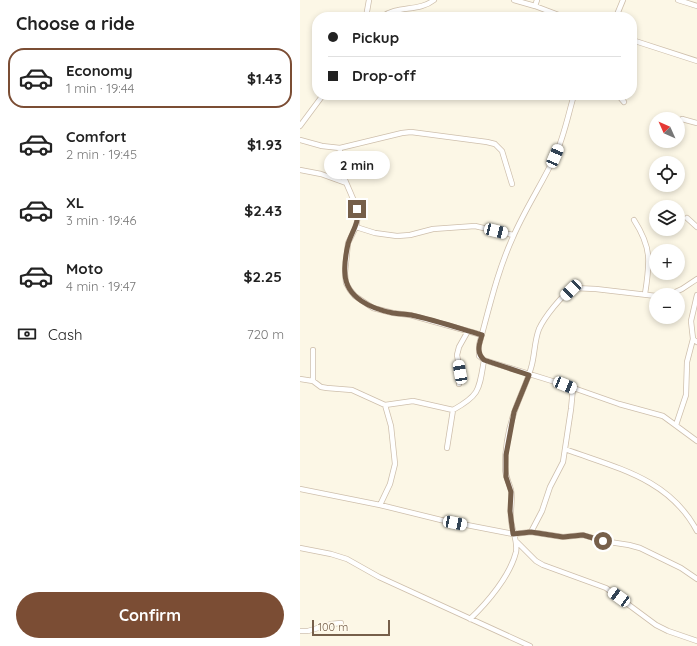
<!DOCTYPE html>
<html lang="en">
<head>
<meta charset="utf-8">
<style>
	body { margin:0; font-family:Quicksand,sans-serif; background:#f6f6f6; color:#222; height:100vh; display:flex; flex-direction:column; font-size:15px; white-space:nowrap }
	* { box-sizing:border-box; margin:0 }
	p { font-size:13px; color:#767676 }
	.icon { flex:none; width:22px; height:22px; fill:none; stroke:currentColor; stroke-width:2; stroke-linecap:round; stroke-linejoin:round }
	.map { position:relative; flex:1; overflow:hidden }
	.sheet { display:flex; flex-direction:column; background:#fff; width:300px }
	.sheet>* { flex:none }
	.guide { position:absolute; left:12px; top:12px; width:325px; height:88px; border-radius:16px; box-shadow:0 2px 6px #0003; display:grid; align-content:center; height:88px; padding:0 16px; background:#fff }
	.needle { width:26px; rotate:315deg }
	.tools { position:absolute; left:349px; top:112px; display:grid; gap:8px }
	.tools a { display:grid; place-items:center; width:36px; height:36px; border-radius:50%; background:#fff; box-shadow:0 2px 6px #0003; font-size:20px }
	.scale { position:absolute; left:12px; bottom:10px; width:78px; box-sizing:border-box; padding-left:4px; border:2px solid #765f4a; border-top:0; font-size:11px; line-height:14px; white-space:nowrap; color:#765f4a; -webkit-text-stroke:3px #fffaec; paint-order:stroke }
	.end { position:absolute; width:18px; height:18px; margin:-9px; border:5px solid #765f4a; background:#fff; box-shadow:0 0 0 2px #fff }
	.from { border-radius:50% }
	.bubble { position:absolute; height:28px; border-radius:14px; background:#fff; box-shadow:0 2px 6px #0003; font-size:13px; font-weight:800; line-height:28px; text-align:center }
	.car { position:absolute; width:12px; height:24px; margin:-12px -6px; border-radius:5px; box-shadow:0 0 3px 1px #0007; background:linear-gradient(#fff 24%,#345 0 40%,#fff 0 76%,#345 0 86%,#fff 0) }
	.guide b { display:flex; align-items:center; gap:14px; height:38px; font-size:15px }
	.guide b+b { border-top:1px solid #e0e0e0 }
	.guide i { width:10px; height:10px; background:#222 }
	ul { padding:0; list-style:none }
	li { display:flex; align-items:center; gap:12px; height:60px; margin:0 8px 6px; padding:0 8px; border:2px solid transparent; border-radius:16px }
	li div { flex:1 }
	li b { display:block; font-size:15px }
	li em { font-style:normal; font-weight:800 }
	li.on { border-color:#7b4d34 }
	li>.icon { width:36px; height:36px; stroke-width:1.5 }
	h2 { padding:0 16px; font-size:18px; line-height:48px }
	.pay { display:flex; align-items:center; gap:10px; height:44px; padding:0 16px; font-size:15px }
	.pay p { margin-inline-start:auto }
	.cta { display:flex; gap:8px; margin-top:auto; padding:8px 16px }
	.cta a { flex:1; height:46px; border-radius:24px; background:#7b4d34; color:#fff; font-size:16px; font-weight:800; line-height:46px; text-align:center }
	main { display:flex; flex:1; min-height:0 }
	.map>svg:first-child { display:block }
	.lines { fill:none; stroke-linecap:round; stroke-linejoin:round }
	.street-casing { stroke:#cebfac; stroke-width:6 }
	.street { stroke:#fff; stroke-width:4.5 }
	.route { stroke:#765f4a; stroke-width:5 }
</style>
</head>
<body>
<main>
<section class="sheet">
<h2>Choose a ride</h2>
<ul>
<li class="on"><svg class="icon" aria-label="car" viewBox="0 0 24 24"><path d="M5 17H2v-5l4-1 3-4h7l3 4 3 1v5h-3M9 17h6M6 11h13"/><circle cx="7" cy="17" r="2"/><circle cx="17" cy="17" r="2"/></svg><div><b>Economy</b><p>1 min · 19:44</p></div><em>$1.43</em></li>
<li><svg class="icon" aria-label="car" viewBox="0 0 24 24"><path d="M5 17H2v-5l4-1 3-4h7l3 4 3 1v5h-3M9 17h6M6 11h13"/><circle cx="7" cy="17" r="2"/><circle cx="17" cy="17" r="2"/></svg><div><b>Comfort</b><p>2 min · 19:45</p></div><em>$1.93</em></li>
<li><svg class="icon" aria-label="car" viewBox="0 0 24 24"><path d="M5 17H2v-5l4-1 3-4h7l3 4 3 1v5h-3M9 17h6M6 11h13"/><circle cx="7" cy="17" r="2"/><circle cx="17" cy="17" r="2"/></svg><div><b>XL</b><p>3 min · 19:46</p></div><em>$2.43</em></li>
<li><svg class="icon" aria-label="car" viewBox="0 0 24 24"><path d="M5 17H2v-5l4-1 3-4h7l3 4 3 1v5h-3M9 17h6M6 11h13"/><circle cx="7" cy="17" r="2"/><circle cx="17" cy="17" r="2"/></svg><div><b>Moto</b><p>4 min · 19:47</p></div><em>$2.25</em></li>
</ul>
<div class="pay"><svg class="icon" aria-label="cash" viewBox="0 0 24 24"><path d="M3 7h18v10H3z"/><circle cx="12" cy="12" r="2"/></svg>Cash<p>720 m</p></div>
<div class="cta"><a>Confirm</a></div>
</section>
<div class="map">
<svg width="397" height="646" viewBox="0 0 397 646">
	<rect width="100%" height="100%" fill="#fcf7e6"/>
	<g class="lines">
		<defs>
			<path id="street" d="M214,0L235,6L264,17
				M378,0L397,6
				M235,6L237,0
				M66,17L69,0
				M82,17C97,5 119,12 134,0
				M316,17L323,0
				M332,40L397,61
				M318,95L324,102
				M382,119L397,123
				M0,126L23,95
				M0,140L22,146L40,148L39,166L54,201L58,216L56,227L48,243L45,273L46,283L50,290L55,296L73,308L93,313L110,315L182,335
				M40,148L102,133L111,132L187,142L195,144L202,151L212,184
				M0,170L21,174L46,183
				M387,218L397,227
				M334,220C352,248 350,262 345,294
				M56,227L75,233L97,236L110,235L133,229L175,226L213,235
				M369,295L382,289L397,279
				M397,295L391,321L393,339L397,342
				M13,350V381L21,387L27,388L52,390L85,405L113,401L153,410C180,395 179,390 184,360L179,356V345C189,309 197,272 213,237C225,209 242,184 255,156C264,137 268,115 274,95
				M184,360L265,385L319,404L363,416L397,441
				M0,379L13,381
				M159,384L160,371L157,355L159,347L168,331
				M376,425L386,395L387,362L393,339
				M147,448L153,410
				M265,449C316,468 369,478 397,531
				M0,489L80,505L141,520L213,534L231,532L263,537L283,535L303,541L329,545L340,548L381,568L397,579
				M80,505L90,484L95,464L91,426L85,405
				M231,532L242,511L250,487L263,462L271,409L273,388
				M217,542L236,561L243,565L306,588L356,625L368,631L397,641
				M0,548L31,554L47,559L79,577L230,646
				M170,619C187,603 210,576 216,552C218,541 212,531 211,520C210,510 213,499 211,490C209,481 205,478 205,467C205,448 209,427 215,410C220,396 227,382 231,368C235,355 234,342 239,329C244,318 262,294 274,288L296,289L356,296
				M0,631H8L31,624L41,623"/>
		</defs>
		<use href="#street" class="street-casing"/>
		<use href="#street" class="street"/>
	</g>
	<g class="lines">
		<path class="route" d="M57,209C60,222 52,231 48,244C46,253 44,264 45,274C46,298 72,309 93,313C99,314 105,314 111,315C135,320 158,328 182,335C179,345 176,352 184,360L229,375L214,412L206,455V477L211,492L210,511L213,534L231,532L263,537L283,535L303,541"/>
	</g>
</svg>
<div class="tools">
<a><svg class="needle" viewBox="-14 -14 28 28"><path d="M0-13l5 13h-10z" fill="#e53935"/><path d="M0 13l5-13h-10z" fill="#767676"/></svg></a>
<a><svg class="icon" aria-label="locate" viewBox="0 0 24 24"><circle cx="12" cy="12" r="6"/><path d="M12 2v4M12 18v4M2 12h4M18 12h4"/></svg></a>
<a><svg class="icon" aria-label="layers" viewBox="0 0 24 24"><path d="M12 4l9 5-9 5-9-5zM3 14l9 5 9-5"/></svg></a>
<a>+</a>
<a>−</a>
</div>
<div class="scale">100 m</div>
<i class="end from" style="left:303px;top:541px"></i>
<i class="end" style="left:57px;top:209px"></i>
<div class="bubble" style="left:24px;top:151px;width:66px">2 min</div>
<i class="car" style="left:255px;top:156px;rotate:23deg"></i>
<i class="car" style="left:196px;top:231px;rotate:104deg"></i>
<i class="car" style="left:271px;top:290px;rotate:226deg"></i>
<i class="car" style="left:160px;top:372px;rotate:350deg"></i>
<i class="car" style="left:265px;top:385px;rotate:112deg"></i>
<i class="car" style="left:155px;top:523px;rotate:101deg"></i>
<i class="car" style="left:319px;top:597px;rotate:306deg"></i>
<div class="guide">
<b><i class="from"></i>Pickup</b>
<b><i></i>Drop-off</b>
</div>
</div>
</main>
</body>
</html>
